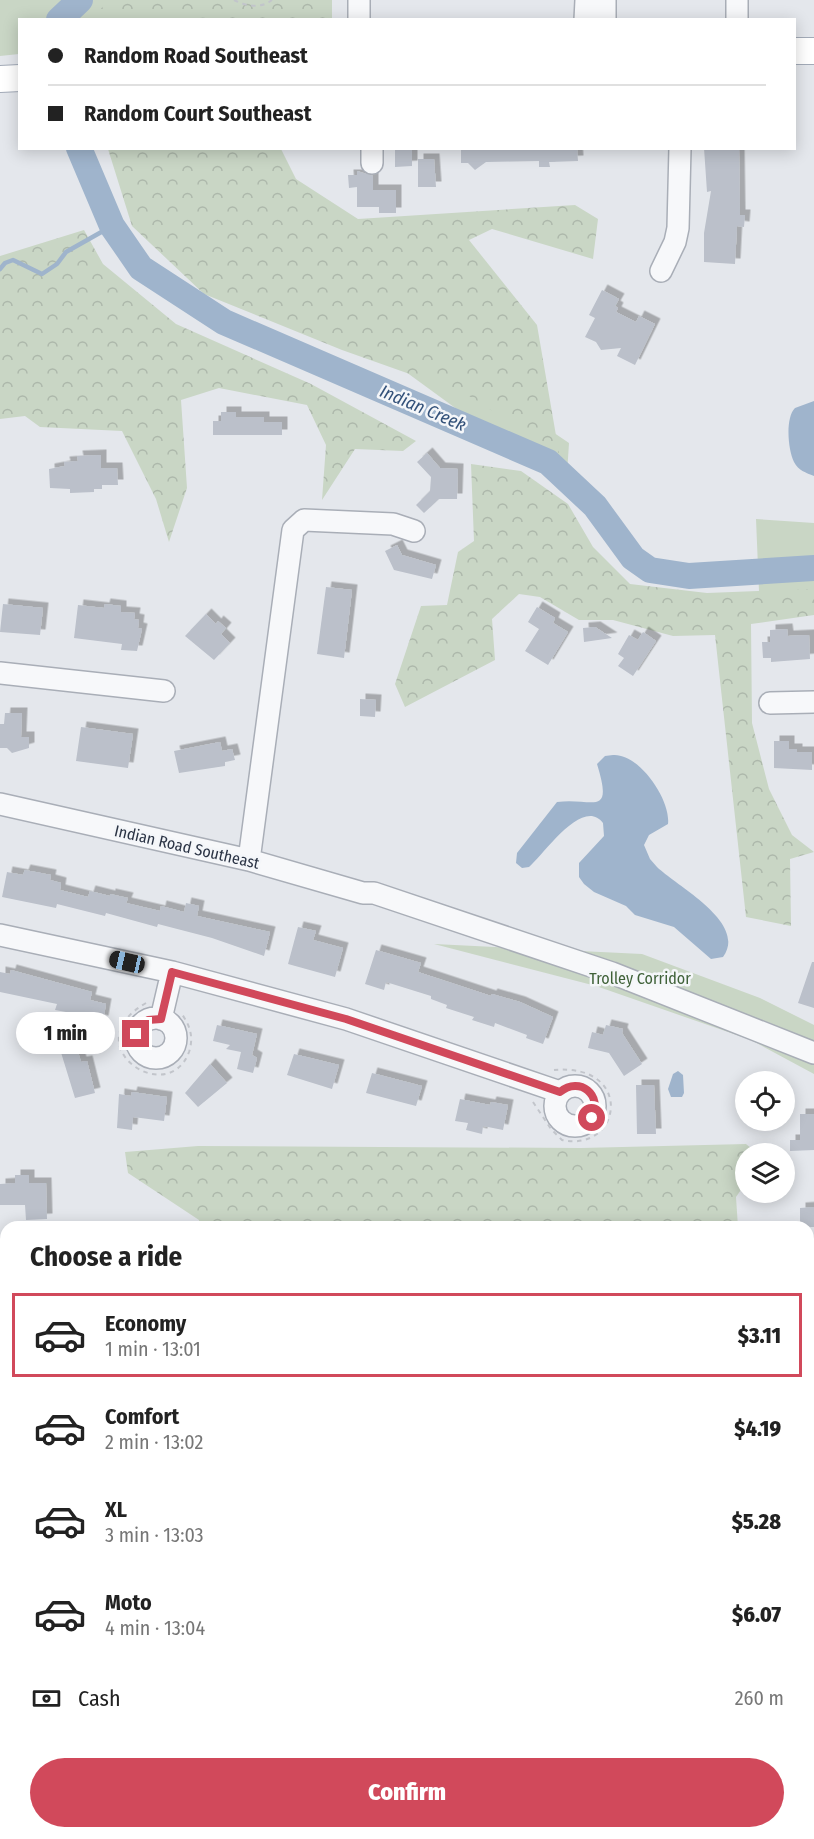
<!DOCTYPE html>
<html lang="en">
<head>
<meta charset="utf-8">
<style>
	body { margin:0; font-family:"Fira Sans Condensed",sans-serif; background:#f2f2f2; color:#222; height:100vh; display:flex; flex-direction:column; font-size:22px; white-space:nowrap }
	* { box-sizing:border-box; margin:0 }
	p { font-size:20px; color:#767676 }
	.icon { flex:none; width:33px; height:33px; fill:none; stroke:currentColor; stroke-width:2; stroke-linecap:round; stroke-linejoin:round }
	.map { position:relative; flex:1; overflow:hidden }
	.sheet { position:absolute; left:0px; top:1221px; width:814px; height:618px; display:flex; flex-direction:column; background:#fff; border-radius:18px 18px 0 0; box-shadow:0 3px 15px #0003 }
	.sheet>* { flex:none }
	.top-card { position:absolute; left:18px; top:18px; width:778px; height:132px; border-radius:0px; box-shadow:0 3px 15px #0003; display:grid; align-content:center; height:132px; padding:0 30px; background:#fff }
	.fabs { position:absolute; left:735px; top:1071px; display:grid; gap:12px }
	.fabs a { display:grid; place-items:center; width:60px; height:60px; border-radius:50%; background:#fff; box-shadow:0 3px 15px #0003; font-size:30px }
	.end { position:absolute; width:27px; height:27px; margin:-14px; border:8px solid #d1495b; background:#fff; box-shadow:0 0 0 3px #fff }
	.from { border-radius:50% }
	.bubble { position:absolute; height:42px; border-radius:21px; background:#fff; box-shadow:0 3px 15px #0003; font-size:20px; font-weight:800; line-height:42px; text-align:center }
	.car { position:absolute; width:18px; height:36px; margin:-18px -9px; border-radius:8px; box-shadow:0 0 4px 2px #0007; background:linear-gradient(#222 24%,#8ab4d8 0 40%,#222 0 76%,#8ab4d8 0 86%,#222 0) }
	.top-card b { display:flex; align-items:center; gap:21px; height:57px; font-size:22px }
	.top-card b+b { border-top:2px solid #e0e0e0 }
	.top-card i { width:15px; height:15px; background:#222 }
	ul { padding:0; list-style:none }
	li { display:flex; align-items:center; gap:18px; height:84px; margin:0 12px 9px; padding:0 18px; border:3px solid transparent; border-radius:0px }
	li div { flex:1 }
	li b { display:block; font-size:22px }
	li em { font-style:normal; font-weight:800 }
	li.current { border-color:#d1495b }
	li>.icon { width:54px; height:54px; stroke-width:1.5 }
	h2 { padding:0 30px; font-size:27px; line-height:72px }
	.pay { display:flex; align-items:center; gap:15px; height:66px; padding:0 30px; font-size:22px }
	.pay p { margin-inline-start:auto }
	.button { display:flex; gap:12px; margin-top:auto; padding:12px 30px }
	.button a { flex:1; height:69px; border-radius:36px; background:#d1495b; color:#fff; font-size:24px; font-weight:800; line-height:69px; text-align:center }
	.map>svg:first-child { display:block }
	.green { fill:#c9d6c5 }
	.forest { fill:url(#forest-crowns) }
	.water { fill:#9fb4cc }
	.lines { fill:none; stroke-linecap:round; stroke-linejoin:round }
	.stream { stroke:#9fb4cc; stroke-width:4.5 }
	.river { stroke:#9fb4cc; stroke-width:26 }
	.building { fill:#bbc0ca; filter:url(#shadow) }
	.minor-casing { stroke:#a9aeb7; stroke-width:24 }
	.major-casing { stroke:#a3abb8; stroke-width:28 }
	.path { stroke:#c2c5cb; stroke-width:2; stroke-dasharray:4.5 4.5; stroke-linecap:butt }
	.minor { stroke:#f7f8fa; stroke-width:21 }
	.major { stroke:#fff; stroke-width:26 }
	.route { stroke:#d1495b; stroke-width:8 }
	.labels { text-anchor:middle; dominant-baseline:central; stroke-width:5; stroke-linejoin:round; paint-order:stroke }
	.street-label { font-size:16px; fill:#2b3445; stroke:#f4f6f9 }
	.park-label { font-size:16px; fill:#3f6138; stroke:#f4f6f9 }
	.water-label { font-size:18px; font-style:italic; fill:#34527a; stroke:#f4f6f9 }
</style>
</head>
<body>
<div class="map">
<svg width="814" height="1839" viewBox="0 0 814 1839">
	<defs>
		<pattern id="forest-crowns" width="20" height="18" patternUnits="userSpaceOnUse" patternTransform="scale(1.5)"><rect width="20" height="18" fill="#c9d6c5"/><path d="M2 6a3 3 0 1 1 6 0M12 15a3 3 0 1 1 6 0" fill="none" stroke="#adb8ab"/></pattern>
		<filter id="shadow"><feDropShadow dx="5.5" dy="-5.5" stdDeviation="0" flood-color="#0004"/></filter>
	</defs>
	<rect width="100%" height="100%" fill="#e4e7ec"/>
	<path class="green" d="M0,0H332V19L20,20L19,54L0,56Z
		M353,297L569,443L566,489L339,323Z
		M756,519L814,523V592L759,591Z
		M434,944L642,954L760,998L814,1025V1074L751,1040L596,986Z"/>
	<path class="forest" d="M108,0H326V19H223L100,10Z
		M108,149H281L296,179L358,219L575,205L598,219L593,259L492,229L469,240L537,325L559,453L466,394L342,350L204,294L132,226Z
		M84,230L103,264L176,324L311,384L416,441L403,451L355,449L322,500L326,445L307,405L219,388L181,400L187,488L169,542L156,499L122,431L40,427L25,416L0,419V256Z
		M471,464L521,471L568,504L593,547L630,584L707,593L814,589V615L751,624L752,723L769,789L792,835L814,852L790,859L791,926L746,917L715,635L673,636L613,620H579L540,597L519,594L492,619L495,660L405,707L395,684L421,606L447,605L458,552L474,541Z
		M746,1144L757,1153L746,1154L745,1184L736,1197L738,1227H199V1220L128,1173L125,1152L198,1146L581,1148Z
		M0,1821L6,1822V1833H257L251,1839H0Z"/>
	<path class="water" d="M814,401V476C806,473 798,470 794,462C788,450 785,418 795,408Z
		M613,755C639,753 671,800 668,824L649,835L644,845L650,859L657,867C678,887 748,923 723,957L711,959L674,927L635,915L626,906L594,892L584,884L579,877V863L604,836L603,823C583,796 544,854 529,867L522,868L516,863L517,853L557,802C592,797 614,819 597,764L605,756Z
		M678,1071L683,1075L684,1093L682,1097H671L668,1089L673,1074Z"/>
	<g class="lines">
		<path class="stream" d="M0,269L5,263L13,260L42,274L57,264L66,252L112,226"/>
		<path class="river" d="M59,20L80,0
			M79,148L112,226L141,268L224,322L548,462L595,506L633,558L650,570L689,576L814,568"/>
	</g>
	<path class="building" d="M395,148H412V166L395,167Z
		M461,148H577L578,161L549,162L550,167H539V161L486,162L475,170L468,163H461Z
		M704,148H739L740,215H745L744,227L737,226L735,264L704,262V233L711,191L707,192Z
		M418,159H434L436,187H418Z
		M357,171L373,176V190H396V213H379V207H357V187L349,188L348,175H357Z
		M602,290L619,299L615,306L618,308L616,312L636,322L639,316L655,324L635,365L617,356L621,348L601,350L596,342L585,337L595,318L589,315Z
		M221,412H236V417H264V422H282V435H213V421H221Z
		M427,453L440,468L458,469L457,499H439L424,513L416,505L430,491L431,477L417,462Z
		M101,455V468H117L118,485H102V489H94V492L70,493V489L50,488L49,469L65,466L64,462L78,461L77,456Z
		M397,545L402,555L436,565L432,579L394,570L385,551Z
		M326,587L352,590L344,658L317,654Z
		M3,604L43,608L40,635L0,632Z
		M105,604L121,606V612L135,613L134,619L139,620L138,628L142,629L137,651L121,650L122,644L74,638L78,605L104,608Z
		M537,607L555,618L553,623L568,632L548,665L525,651L539,629L528,622Z
		M206,614L216,624L218,621L226,628L221,634L230,643L214,660L185,636Z
		M595,627L612,638L584,642L583,628Z
		M787,629L788,636L809,635L810,659L771,662V658H763L762,642H770V630Z
		M643,632L656,641L633,676L618,666L624,658L618,654L629,635L638,640Z
		M360,699L376,700L375,717L360,716Z
		M5,713H22L21,737H29V748L12,753L7,748H0V724H4Z
		M81,727L133,734L128,768L76,761Z
		M774,741H789V749H797V752H812V770L774,768Z
		M220,742L222,751L232,749L235,760L225,762V766L179,773L174,751Z
		M25,870L51,875L50,880L61,883L60,890L88,897L90,891L110,896V894L128,898L126,903L160,911L161,906L184,912L186,903L199,906L197,916L270,932L264,956L212,938L158,924L157,927L106,913L105,916L57,904L56,908L2,897L7,872L23,875Z
		M298,927L316,931L313,940L343,948L335,977L288,964Z
		M376,950L421,963L418,972L491,996L492,994L520,1002L553,1017L543,1044L526,1038L527,1035L495,1023L494,1027L472,1020L474,1017L446,1008L447,1005L431,999V996L386,982L384,990L365,984Z
		M812,962H814V1008L798,1003Z
		M11,970L92,992L90,1000L106,1004L103,1021L77,1015L76,1022L64,1019L66,1012L55,1010L57,1004L0,992V972L10,974Z
		M217,1025L257,1034L252,1055L257,1058L253,1073L237,1069L241,1052L226,1049L230,1045L213,1041Z
		M606,1025L623,1029L622,1033L642,1064L624,1076L609,1053L588,1048L592,1032L603,1035Z
		M75,1042L81,1062L87,1061L95,1093L75,1098L59,1046Z
		M294,1054L339,1065L332,1089L287,1075Z
		M210,1064L227,1083L198,1107L185,1093Z
		M372,1073L422,1086L416,1106L366,1093Z
		M636,1085H654L656,1134H637Z
		M132,1092L167,1097L164,1121L133,1117L132,1130L117,1128L119,1094L131,1096Z
		M460,1099L490,1105L491,1102L508,1105L503,1130L483,1126L482,1134L466,1130L468,1123L455,1121Z
		M800,1114H814V1150L790,1151V1140H800Z
		M15,1175H29V1183H46L47,1219L26,1220L25,1205H0V1184L15,1183Z
		M814,1207V1227H800V1208Z"/>
	<g class="lines">
		<defs>
			<path id="minor" d="M359,0V20
				M605,0V20
				M737,0V20
				M585,20L586,0
				M372,163V148
				M661,271L675,242L678,228L680,148
				M0,673L164,691
				M770,703L814,702
				M0,804L249,860L363,893H374L612,973L814,1053
				M249,860L293,530L304,520L393,524L414,531
				M0,935L172,972L346,1019L560,1092
				M136 1038a20 20 0 1 1 40 0a20 20 0 1 1-40 0Z
				M161,1019L172,972
				M555 1106a20 20 0 1 1 40 0a20 20 0 1 1-40 0Z
				M0,1259L6,1258
				M0,1655H6
				M808,1815L814,1813"/>
			<path id="major" d="M795,51H814
				M0,79L20,78"/>
		</defs>
		<use href="#minor" class="minor-casing"/>
		<use href="#major" class="major-casing"/>
		<path class="path" d="M234,0C246,6 261,9 272,0
			M146,1003C73,1045 168,1109 189,1052C194,1037 190,1025 181,1013
			M533,1102L551,1129L562,1140C622,1153 635,1063 554,1070"/>
		<use href="#minor" class="minor"/>
		<use href="#major" class="major"/>
	</g>
	<g class="lines">
		<path class="route" d="M136,1034L148,1020L161,1019L172,972L346,1019L560,1092C580,1076 603,1095 592,1118"/>
	</g>
	<g class="labels">
		<g class="street-label">
			<text transform="translate(187 847) rotate(13)">Indian Road Southeast</text>
		</g>
		<g class="park-label">
			<text x="640" y="978">Trolley Corridor</text>
		</g>
		<g class="water-label">
			<text transform="translate(423 408) rotate(23)">Indian Creek</text>
		</g>
	</g>
</svg>
<div class="fabs">
<a><svg class="icon" aria-label="locate" viewBox="0 0 24 24"><circle cx="12" cy="12" r="6"/><path d="M12 2v4M12 18v4M2 12h4M18 12h4"/></svg></a>
<a><svg class="icon" aria-label="layers" viewBox="0 0 24 24"><path d="M12 4l9 5-9 5-9-5zM3 14l9 5 9-5"/></svg></a>
</div>
<i class="end from" style="left:592px;top:1118px"></i>
<i class="end" style="left:136px;top:1034px"></i>
<div class="bubble" style="left:16px;top:1012px;width:99px">1 min</div>
<i class="car" style="left:127px;top:962px;rotate:283deg"></i>
<div class="top-card">
<b><i class="from"></i>Random Road Southeast</b>
<b><i></i>Random Court Southeast</b>
</div>
<section class="sheet">
<h2>Choose a ride</h2>
<ul>
<li class="current"><svg class="icon" aria-label="car" viewBox="0 0 24 24"><path d="M5 17H2v-5l4-1 3-4h7l3 4 3 1v5h-3M9 17h6M6 11h13"/><circle cx="7" cy="17" r="2"/><circle cx="17" cy="17" r="2"/></svg><div><b>Economy</b><p>1 min · 13:01</p></div><em>$3.11</em></li>
<li><svg class="icon" aria-label="car" viewBox="0 0 24 24"><path d="M5 17H2v-5l4-1 3-4h7l3 4 3 1v5h-3M9 17h6M6 11h13"/><circle cx="7" cy="17" r="2"/><circle cx="17" cy="17" r="2"/></svg><div><b>Comfort</b><p>2 min · 13:02</p></div><em>$4.19</em></li>
<li><svg class="icon" aria-label="car" viewBox="0 0 24 24"><path d="M5 17H2v-5l4-1 3-4h7l3 4 3 1v5h-3M9 17h6M6 11h13"/><circle cx="7" cy="17" r="2"/><circle cx="17" cy="17" r="2"/></svg><div><b>XL</b><p>3 min · 13:03</p></div><em>$5.28</em></li>
<li><svg class="icon" aria-label="car" viewBox="0 0 24 24"><path d="M5 17H2v-5l4-1 3-4h7l3 4 3 1v5h-3M9 17h6M6 11h13"/><circle cx="7" cy="17" r="2"/><circle cx="17" cy="17" r="2"/></svg><div><b>Moto</b><p>4 min · 13:04</p></div><em>$6.07</em></li>
</ul>
<div class="pay"><svg class="icon" aria-label="cash" viewBox="0 0 24 24"><path d="M3 7h18v10H3z"/><circle cx="12" cy="12" r="2"/></svg>Cash<p>260 m</p></div>
<div class="button"><a>Confirm</a></div>
</section>
</div>
</body>
</html>
